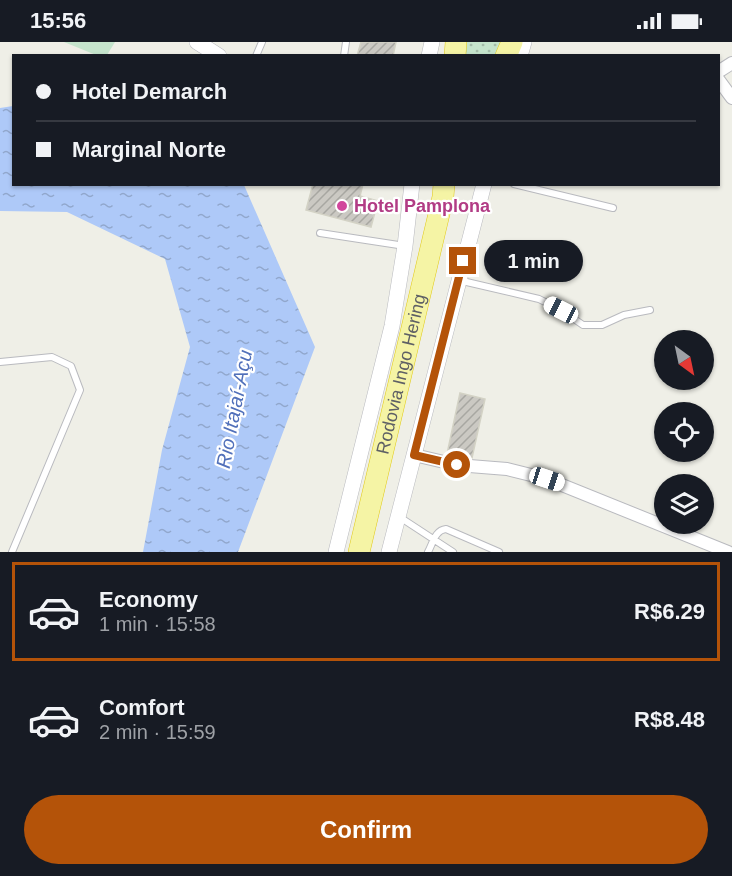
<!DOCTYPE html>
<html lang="en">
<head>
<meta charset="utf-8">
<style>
	body { margin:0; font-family:Helvetica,sans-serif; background:#242831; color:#f1f3f6; height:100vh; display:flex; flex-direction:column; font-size:22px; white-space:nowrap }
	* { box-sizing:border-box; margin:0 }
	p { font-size:20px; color:#9ea1a6 }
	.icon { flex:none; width:33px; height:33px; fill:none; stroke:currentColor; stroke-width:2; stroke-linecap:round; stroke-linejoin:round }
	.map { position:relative; height:510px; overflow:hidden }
	.details { display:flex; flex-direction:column; background:#171b24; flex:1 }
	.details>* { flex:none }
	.banner { position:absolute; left:12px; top:12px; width:708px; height:132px; border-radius:0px; box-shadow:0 2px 4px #0004; display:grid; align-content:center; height:132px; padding:0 24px; background:#171b24 }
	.needle { width:39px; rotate:147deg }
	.buttons { position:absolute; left:654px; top:288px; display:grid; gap:12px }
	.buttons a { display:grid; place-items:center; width:60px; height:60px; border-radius:50%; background:#171b24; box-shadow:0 2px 4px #0004; font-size:30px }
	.end { position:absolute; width:27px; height:27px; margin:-14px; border:8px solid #b45309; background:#fff; box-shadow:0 0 0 3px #fff }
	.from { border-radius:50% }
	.bubble { position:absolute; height:42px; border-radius:21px; background:#171b24; box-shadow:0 2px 4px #0004; font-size:20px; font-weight:700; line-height:42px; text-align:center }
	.car { position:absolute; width:18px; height:36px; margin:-18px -9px; border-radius:8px; box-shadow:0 0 4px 2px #0007; background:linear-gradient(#fff 24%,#345 0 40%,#fff 0 76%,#345 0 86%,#fff 0) }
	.banner b { display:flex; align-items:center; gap:21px; height:57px; font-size:22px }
	.banner b+b { border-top:2px solid #363941 }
	.banner i { width:15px; height:15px; background:#f1f3f6 }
	ul { padding:10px 0 0; list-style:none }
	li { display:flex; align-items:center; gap:18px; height:99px; margin:0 12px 9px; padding:0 12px; border:3px solid transparent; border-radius:0px }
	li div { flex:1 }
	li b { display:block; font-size:22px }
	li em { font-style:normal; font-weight:700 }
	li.on { border-color:#b45309 }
	li>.icon { width:54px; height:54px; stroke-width:1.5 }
	.button { display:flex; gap:12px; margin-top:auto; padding:12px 24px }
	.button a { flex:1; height:69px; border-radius:36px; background:#b45309; color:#fff; font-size:24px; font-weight:700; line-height:69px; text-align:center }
	.status { display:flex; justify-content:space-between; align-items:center; height:42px; padding:0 30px; background:#171b24; direction:ltr }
	.status svg { height:16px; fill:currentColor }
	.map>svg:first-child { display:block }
	.grass { fill:url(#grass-dots) }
	.green { fill:#c5e4cc }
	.water { fill:url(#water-ripples) }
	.building { fill:url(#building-hatch); stroke:#d3d2c5; stroke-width:1.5 }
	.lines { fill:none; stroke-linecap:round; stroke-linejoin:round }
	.service-casing { stroke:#b9babf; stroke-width:8 }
	.minor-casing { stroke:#b9babf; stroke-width:14 }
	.tertiary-casing { stroke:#b9babf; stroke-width:16 }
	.trunk-casing { stroke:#e2ca14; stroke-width:22 }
	.service { stroke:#fff; stroke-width:6 }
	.minor { stroke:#fff; stroke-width:12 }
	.tertiary { stroke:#fff; stroke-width:15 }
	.trunk { stroke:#f5f4a5; stroke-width:21 }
	.route { stroke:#b45309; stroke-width:8 }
	.hotel-dot { fill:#d1479c; stroke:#fff; stroke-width:2 }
	.labels { text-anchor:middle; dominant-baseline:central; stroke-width:4.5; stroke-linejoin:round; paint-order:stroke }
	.hotel-label { font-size:18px; font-weight:bold; fill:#b23c85; stroke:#fff; text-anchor:start }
	.street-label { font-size:18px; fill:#5e6065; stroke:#fff }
	.water-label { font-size:20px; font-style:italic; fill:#5170ba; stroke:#fff }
</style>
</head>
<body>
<div class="status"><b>15:56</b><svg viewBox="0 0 49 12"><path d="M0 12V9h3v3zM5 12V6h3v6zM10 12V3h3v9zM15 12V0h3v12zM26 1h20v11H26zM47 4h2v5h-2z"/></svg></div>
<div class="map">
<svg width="732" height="510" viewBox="0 0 732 510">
	<defs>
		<pattern id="grass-dots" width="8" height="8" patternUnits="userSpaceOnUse" patternTransform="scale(1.5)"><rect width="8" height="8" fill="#c5e4cc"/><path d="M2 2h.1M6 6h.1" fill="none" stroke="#a3bca9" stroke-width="1.8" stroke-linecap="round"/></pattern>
		<pattern id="water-ripples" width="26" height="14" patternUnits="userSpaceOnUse" patternTransform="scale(1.5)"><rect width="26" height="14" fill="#aec9f8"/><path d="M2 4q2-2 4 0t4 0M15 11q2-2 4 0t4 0" fill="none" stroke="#91a7cc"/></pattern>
		<pattern id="building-hatch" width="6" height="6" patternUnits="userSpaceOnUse" patternTransform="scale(1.5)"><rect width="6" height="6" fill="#cbc9c3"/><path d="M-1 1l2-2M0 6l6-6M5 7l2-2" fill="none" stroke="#a8a7a2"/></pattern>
	</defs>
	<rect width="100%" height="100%" fill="#efefe7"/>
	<path class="grass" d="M460,0H504L498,13L459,14Z"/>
	<path class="green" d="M64,0H115L107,13H96Z"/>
	<path class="water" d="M13,64L14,142L244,143L315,305L238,510H143L162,408L190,305L165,217L67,170L0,169V66Z"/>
	<path class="building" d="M361,0H396L393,14H357Z
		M313,142H363L360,154L378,159L371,185L306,168Z
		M460,351L485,357L472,416L447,412Z"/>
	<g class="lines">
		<defs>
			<path id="service" d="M256,14L262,0
				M344,14L346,0
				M514,142L613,166
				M320,191L405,204
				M458,238L539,257L561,268L583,283H602L624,273L650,268
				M0,320L52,315L71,324L80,348L12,510
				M398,474L453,510
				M428,510C433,501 435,488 446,487L499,510"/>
			<path id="minor" d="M718,30L732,21
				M718,37L732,56
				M414,413L457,423L507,427L547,437L728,510"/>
			<path id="tertiary" d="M197,0L219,14
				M429,14L432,0
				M520,14L524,0
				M336,510L392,284L405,204L412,142
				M389,510L484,142"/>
			<g id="trunk">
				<path d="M455,14L456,0"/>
				<path d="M506,14L512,0"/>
				<path id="s1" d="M359,510L443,155L444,142"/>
			</g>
		</defs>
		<use href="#service" class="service-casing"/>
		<use href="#minor" class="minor-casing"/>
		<use href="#tertiary" class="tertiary-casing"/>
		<use href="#trunk" class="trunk-casing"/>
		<use href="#service" class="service"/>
		<use href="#minor" class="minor"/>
		<use href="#tertiary" class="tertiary"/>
		<use href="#trunk" class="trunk"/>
	</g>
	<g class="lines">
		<path class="route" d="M457,423L414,413L463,219"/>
	</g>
	<circle class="hotel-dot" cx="342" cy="164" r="6"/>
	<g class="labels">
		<g class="hotel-label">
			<text x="354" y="164">Hotel Pamplona</text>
		</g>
		<g class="street-label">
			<text stroke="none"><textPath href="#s1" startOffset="183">Rodovia Ingo Hering</textPath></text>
		</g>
		<g class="water-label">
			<text transform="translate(234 367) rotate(-79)">Rio Itajaí-Açu</text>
		</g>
	</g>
</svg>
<div class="buttons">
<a><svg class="needle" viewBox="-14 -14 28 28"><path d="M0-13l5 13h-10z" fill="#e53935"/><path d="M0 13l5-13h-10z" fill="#9ea1a6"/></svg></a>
<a><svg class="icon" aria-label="locate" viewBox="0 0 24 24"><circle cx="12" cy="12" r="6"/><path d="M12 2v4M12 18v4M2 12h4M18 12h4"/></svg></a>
<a><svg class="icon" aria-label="layers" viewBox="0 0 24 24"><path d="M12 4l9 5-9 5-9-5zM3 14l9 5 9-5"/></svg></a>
</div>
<i class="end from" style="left:457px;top:423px"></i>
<i class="end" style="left:463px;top:219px"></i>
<div class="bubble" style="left:484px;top:198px;width:99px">1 min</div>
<i class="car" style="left:561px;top:268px;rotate:297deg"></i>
<i class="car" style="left:547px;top:437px;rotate:108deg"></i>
<div class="banner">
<b><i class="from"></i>Hotel Demarch</b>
<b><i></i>Marginal Norte</b>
</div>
</div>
<section class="details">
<ul>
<li class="on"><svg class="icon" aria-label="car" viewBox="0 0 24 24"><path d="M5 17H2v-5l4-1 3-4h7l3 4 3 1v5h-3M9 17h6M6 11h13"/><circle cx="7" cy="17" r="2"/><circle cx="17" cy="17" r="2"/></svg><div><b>Economy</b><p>1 min · 15:58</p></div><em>R$6.29</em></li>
<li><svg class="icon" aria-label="car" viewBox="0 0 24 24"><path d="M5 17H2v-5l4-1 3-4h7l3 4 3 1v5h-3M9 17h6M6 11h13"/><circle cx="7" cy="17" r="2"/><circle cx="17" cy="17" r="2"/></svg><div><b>Comfort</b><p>2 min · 15:59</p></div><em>R$8.48</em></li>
</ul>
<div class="button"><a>Confirm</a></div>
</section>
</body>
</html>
